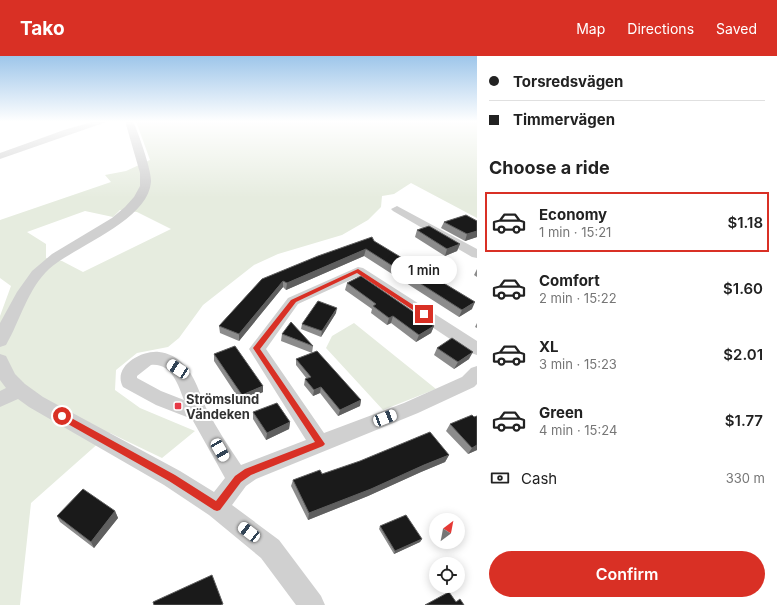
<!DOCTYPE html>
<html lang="en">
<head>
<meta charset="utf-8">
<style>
	body { margin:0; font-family:Inter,sans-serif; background:#f6f6f6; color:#222; height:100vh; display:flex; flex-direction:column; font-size:15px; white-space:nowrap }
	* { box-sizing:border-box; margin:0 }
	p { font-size:13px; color:#767676 }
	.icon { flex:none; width:22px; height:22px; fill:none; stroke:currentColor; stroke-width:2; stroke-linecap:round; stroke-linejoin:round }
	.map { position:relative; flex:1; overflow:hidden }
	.side { display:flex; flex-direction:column; background:#fff; width:300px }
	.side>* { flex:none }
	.top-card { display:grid; align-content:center; height:88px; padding:0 12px; background:#fff }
	.needle { width:26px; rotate:32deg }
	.buttons { position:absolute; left:429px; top:457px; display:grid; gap:8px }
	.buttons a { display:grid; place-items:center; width:36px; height:36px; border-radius:50%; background:#fff; box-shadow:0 2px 10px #0003; font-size:20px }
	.end { position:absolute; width:18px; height:18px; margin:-9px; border:5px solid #d93025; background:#fff; box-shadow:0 0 0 2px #fff }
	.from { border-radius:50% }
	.bubble { position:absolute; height:28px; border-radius:14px; background:#fff; box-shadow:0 2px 10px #0003; font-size:13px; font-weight:600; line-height:28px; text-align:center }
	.car { position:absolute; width:12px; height:24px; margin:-12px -6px; border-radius:5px; box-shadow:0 0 3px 1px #0007; background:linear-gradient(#fff 24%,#345 0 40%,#fff 0 76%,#345 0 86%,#fff 0) }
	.top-card b { display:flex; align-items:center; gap:14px; height:38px; font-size:15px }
	.top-card b+b { border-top:1px solid #e0e0e0 }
	.top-card i { width:10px; height:10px; background:#222 }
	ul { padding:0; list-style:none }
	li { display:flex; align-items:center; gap:12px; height:60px; margin:0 8px 6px; padding:0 4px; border:2px solid transparent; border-radius:0px }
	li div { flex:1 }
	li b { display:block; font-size:15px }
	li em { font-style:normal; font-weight:600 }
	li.active { border-color:#d93025 }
	li>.icon { width:36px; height:36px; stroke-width:1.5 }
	h2 { padding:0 12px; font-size:18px; line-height:48px }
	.pay { display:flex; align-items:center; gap:10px; height:44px; padding:0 12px; font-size:15px }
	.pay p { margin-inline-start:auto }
	.action { display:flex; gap:8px; margin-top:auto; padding:8px 12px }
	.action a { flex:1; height:46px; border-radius:24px; background:#d93025; color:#fff; font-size:16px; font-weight:600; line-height:46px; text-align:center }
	header { display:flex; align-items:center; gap:24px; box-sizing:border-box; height:56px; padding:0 20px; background:#d93025; color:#fff }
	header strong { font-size:19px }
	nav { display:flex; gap:22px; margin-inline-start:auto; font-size:14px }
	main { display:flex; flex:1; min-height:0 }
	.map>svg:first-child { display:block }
	.green { fill:#e6ecdf; fill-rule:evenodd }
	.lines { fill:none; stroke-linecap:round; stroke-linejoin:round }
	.minor { fill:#d0d0d0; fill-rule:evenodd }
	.wall { fill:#8c8c8c }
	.shaded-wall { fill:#5f5f5f }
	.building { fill:#1a1a1a; stroke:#5f5f5f }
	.route { fill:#d93025 }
	.poi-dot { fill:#e63946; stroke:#fff; stroke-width:1.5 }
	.labels { text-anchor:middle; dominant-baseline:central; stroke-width:4; stroke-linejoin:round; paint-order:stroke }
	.poi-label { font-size:13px; font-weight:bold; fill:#333; stroke:#fff; text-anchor:start }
</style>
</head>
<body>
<header>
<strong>Tako</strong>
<nav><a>Map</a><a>Directions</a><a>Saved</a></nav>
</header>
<main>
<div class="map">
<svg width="477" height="549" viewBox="0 0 477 549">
	<rect width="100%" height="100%" fill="#fff"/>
	<path class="green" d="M136,65H477V162L411,127L394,138L382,140L381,151L368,164L342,179L278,198L254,209L203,249L179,282L168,291L137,297L116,314L115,334L140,352L195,375L162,402L110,377L31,447L20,549H0V260L11,230L0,222V164L111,126L105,119L126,115L150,104ZM120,154L137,156L171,173L83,216L62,205L46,202V188L27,176L85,155L113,161Z
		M354,267L436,333L383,354L326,292L332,280Z"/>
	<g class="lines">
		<path class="minor" d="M95,65H109L0,103V97L64,74Z
			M125,65H133C138,76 152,115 151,126C148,165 75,190 49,213C27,234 21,263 6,289L0,291V267L17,236L32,215L52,198L112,162L125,151L134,141L140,130V117Z
			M397,150L477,193V202L472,201L393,155L391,153Z
			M358,211L363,212L477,285V299L471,297L357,221L298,248L266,293L324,377L404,347L462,321L471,312L477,310V328L474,331L418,357L256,423L246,430L232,449L279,484L321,540L325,549H296L261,502L209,459L164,429L29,351L18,343L0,351V335L6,332L0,324V298L6,300L15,318L25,328L43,341L180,415L214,436L225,422L192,363L156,349L123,331C112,311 141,294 159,296C168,297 177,301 183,308C195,319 200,339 207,354C217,373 229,391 241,409L306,384L249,293L288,242ZM151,309C172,307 178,329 184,344L161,335L137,322V320Z"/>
	</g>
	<path class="wall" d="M477,165V181L465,185L441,172L444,166Z
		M417,174L460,188L457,195L445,200L415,181Z
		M374,185L472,253L459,261L364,200L286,234L283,231L239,285L220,277L219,270L262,223Z
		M477,213V221L474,219Z
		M347,227L434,270L431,277L416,286L391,267L387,269L371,257L372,253L345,234Z
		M336,257L321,281L301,273L302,268Z
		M477,267V272L475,271Z
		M282,278L313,290L312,297L281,285Z
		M437,292L469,303L454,313L434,299Z
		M214,298L263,330V336L241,346L214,305Z
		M296,303L361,344L360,350L338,360L320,337L313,340L304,329L305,323H307L296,309Z
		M253,356L290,366L289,373L266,384L253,363Z
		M477,360V394L468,398L446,375L450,368L474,361Z
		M449,399L445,406L421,416L368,440L308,464L291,430L293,424L322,418Z
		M115,455L118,462L94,492L60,466L57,460Z
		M380,470L422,483L420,486L394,498L379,473Z"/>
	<path class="shaded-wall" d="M477,175V181L465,185L467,178Z
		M460,188L457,195L445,200L447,193Z
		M366,193L364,200L286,234L287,227Z
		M283,225V231L239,285V278Z
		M475,246L472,253L459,261L462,254Z
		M337,252L336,257L321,281L322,275Z
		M393,260L391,267L387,269L389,262Z
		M434,270L431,277L416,286L419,279Z
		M473,296L469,303L454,313L458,306Z
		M263,330V336L241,346L242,339Z
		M321,331L320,337L313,340L314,334Z
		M361,344L360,350L338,360L340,354Z
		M290,366L289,373L266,384L267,377Z
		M477,389V394L468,398L472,392Z
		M449,399L445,406L421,416L368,440L308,464L309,457Z
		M115,455L118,462L94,492L91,486Z
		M422,483L420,486L394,498L395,495Z"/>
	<path class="building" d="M466,159L477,165V175L467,178L444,166Z
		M429,170L460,188L447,193L417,174Z
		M372,181L374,185L475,246L462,254L366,193L287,227L283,225L239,278L219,270L262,223L318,200Z
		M361,220L434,270L419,279L393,260L389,262L373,250L376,248L347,227Z
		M318,245L337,252L322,275L302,268Z
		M291,266L313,290L282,278Z
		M452,282L473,296L458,306L437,292Z
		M235,290L263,330L242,339L214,298Z
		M317,295L361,344L340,354L321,331L314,334L305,323L311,321L296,303Z
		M277,347L290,366L267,377L253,356Z
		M472,359L474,361L477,360V389L472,392L450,368Z
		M430,376L449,399L424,409L371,433L309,457L293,424L320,414L322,418L360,405Z
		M83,433L115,455L91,486L57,460Z
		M406,459L422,483L395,495L380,470Z
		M212,519L223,548L221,549H154L153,546Z
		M449,536L456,546L460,543L464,549H425Z"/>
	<linearGradient id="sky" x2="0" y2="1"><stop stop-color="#9ec6ea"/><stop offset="0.46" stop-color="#fff"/><stop offset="1" stop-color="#fff" stop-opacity="0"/></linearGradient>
	<rect width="477" height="142" fill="url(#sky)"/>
	<path class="route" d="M358,213L427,258L422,260L357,217L296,246L260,293L325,388L323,390L251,419L241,426L220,454L217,455L214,454L169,425L59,363L58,360L59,358H64L175,419L216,445L235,420L245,413L315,386L253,292L291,244Z"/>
	<rect class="poi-dot" x="174" y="346" width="8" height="8" rx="2"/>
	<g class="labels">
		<g class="poi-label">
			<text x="186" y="343">Strömslund<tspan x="186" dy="15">Vändeken</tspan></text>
		</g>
	</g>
</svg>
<div class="buttons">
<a><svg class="needle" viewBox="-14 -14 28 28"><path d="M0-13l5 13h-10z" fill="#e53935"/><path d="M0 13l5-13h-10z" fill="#767676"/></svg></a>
<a><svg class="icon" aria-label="locate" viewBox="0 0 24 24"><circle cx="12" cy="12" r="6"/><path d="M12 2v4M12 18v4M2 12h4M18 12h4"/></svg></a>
</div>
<i class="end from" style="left:62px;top:360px"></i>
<i class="end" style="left:424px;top:258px"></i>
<div class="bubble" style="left:391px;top:200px;width:66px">1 min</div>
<i class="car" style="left:178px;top:313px;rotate:303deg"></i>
<i class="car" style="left:385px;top:362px;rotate:69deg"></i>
<i class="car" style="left:220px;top:394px;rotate:150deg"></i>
<i class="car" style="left:249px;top:476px;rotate:308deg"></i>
</div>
<section class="side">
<div class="top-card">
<b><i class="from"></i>Torsredsvägen</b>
<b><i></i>Timmervägen</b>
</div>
<h2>Choose a ride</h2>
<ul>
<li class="active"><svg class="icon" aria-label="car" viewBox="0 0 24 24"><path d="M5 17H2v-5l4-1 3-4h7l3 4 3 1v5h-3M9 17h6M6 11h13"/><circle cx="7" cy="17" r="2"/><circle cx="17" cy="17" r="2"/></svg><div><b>Economy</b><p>1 min · 15:21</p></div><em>$1.18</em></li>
<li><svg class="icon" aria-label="car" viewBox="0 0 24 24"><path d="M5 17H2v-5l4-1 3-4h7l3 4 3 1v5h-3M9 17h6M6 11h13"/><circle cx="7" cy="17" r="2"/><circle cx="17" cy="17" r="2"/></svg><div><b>Comfort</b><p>2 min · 15:22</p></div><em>$1.60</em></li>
<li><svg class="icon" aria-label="car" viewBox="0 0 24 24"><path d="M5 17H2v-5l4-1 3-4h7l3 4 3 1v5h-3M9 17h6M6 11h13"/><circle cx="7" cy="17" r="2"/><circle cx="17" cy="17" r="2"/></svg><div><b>XL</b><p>3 min · 15:23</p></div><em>$2.01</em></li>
<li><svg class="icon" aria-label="car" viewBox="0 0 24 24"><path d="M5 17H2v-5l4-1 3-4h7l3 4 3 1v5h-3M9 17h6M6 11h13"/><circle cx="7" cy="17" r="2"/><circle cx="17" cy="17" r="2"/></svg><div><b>Green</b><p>4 min · 15:24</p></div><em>$1.77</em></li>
</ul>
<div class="pay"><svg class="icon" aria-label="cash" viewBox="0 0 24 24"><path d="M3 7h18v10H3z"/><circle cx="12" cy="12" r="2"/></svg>Cash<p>330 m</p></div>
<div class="action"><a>Confirm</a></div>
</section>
</main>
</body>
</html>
